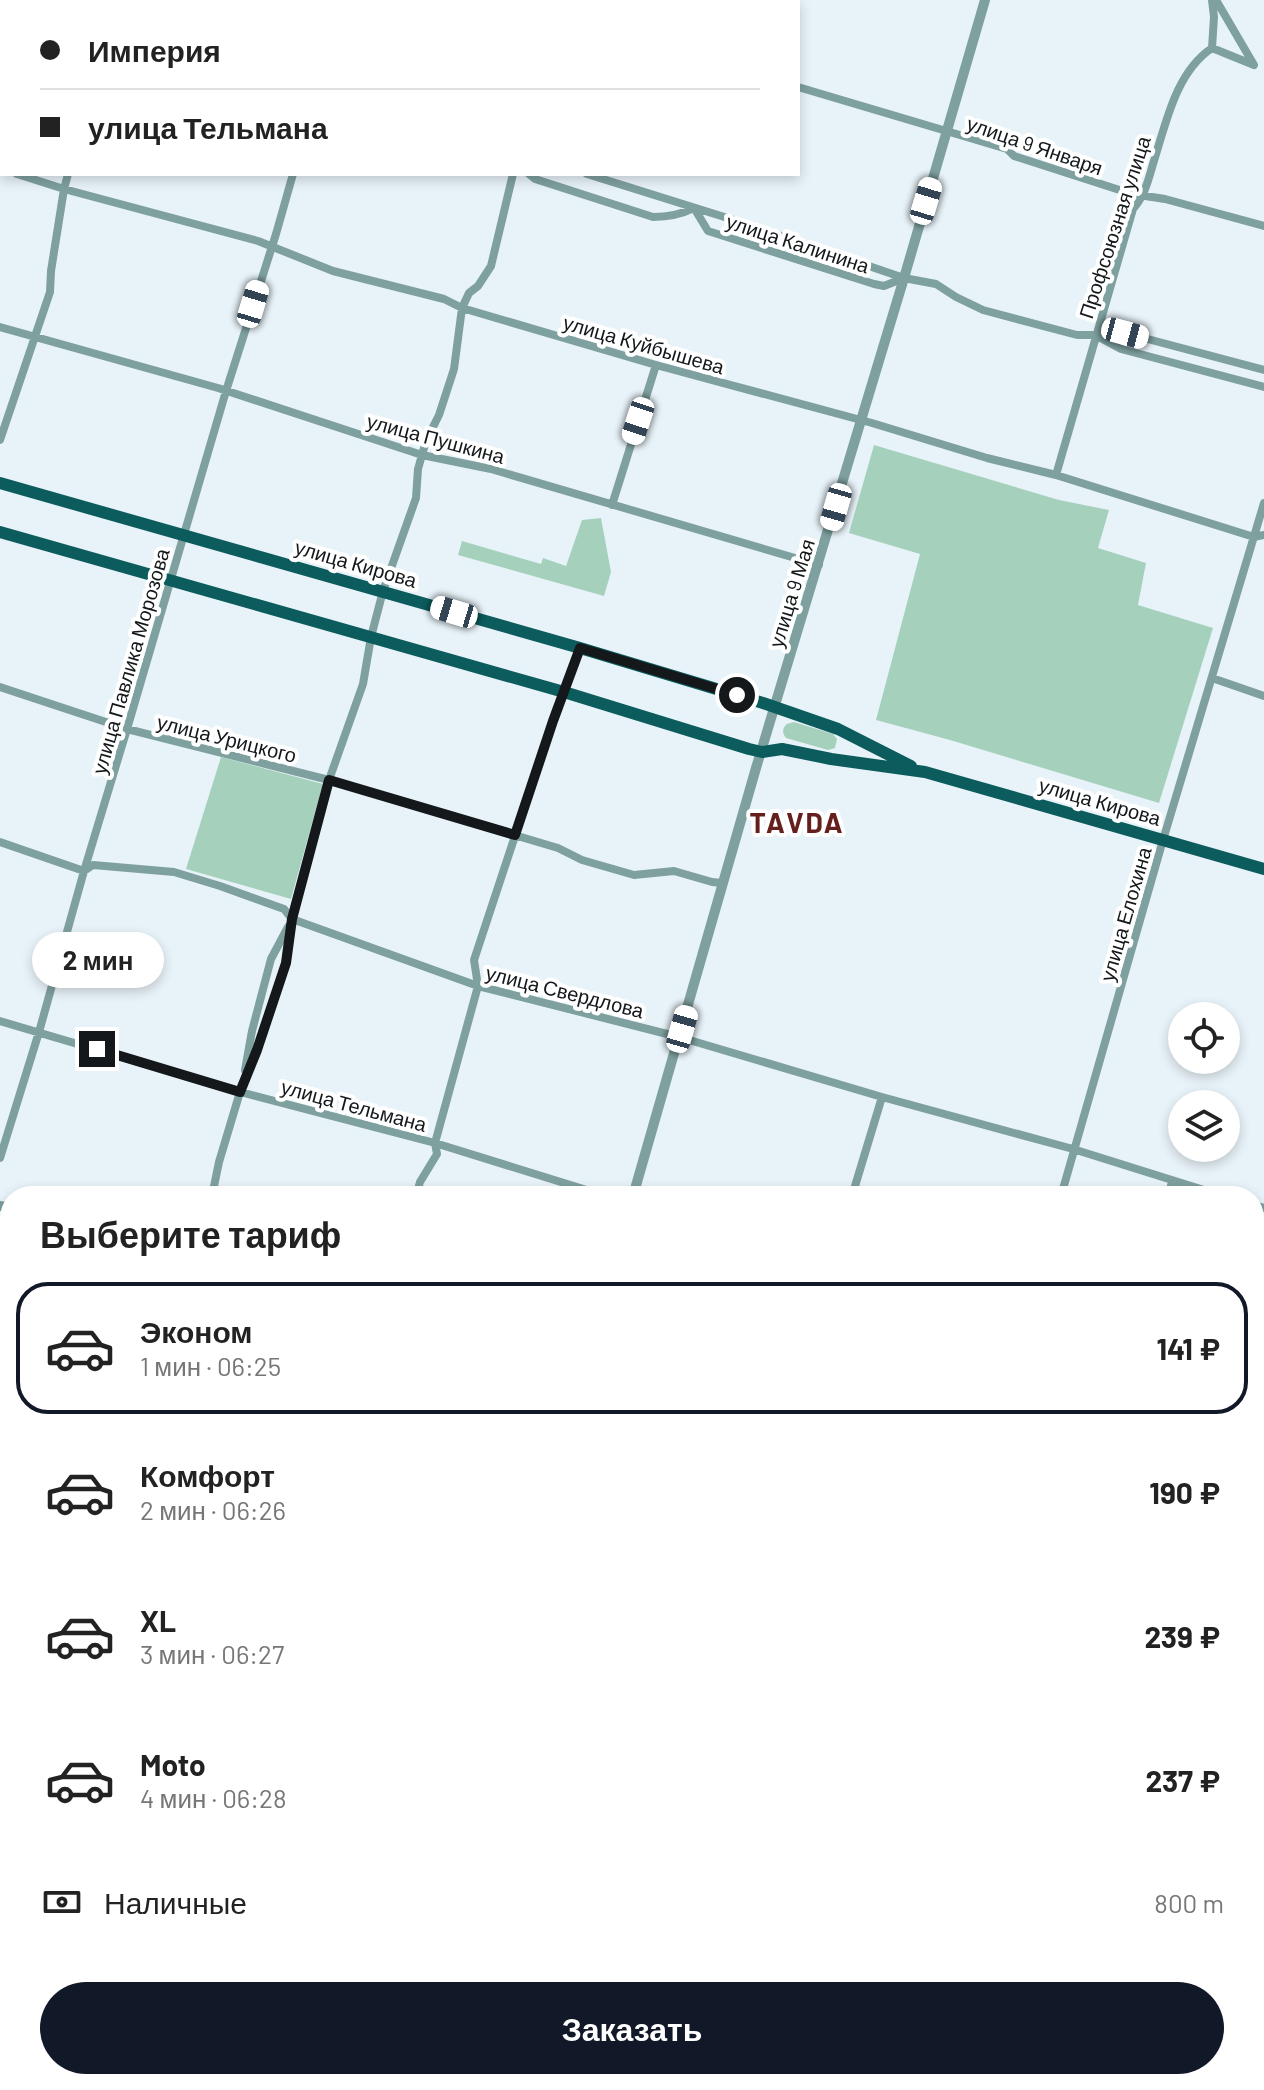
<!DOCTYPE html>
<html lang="ru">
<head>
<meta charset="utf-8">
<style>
	body { margin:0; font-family:Barlow,sans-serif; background:#f6f6f6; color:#222; height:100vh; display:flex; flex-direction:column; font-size:30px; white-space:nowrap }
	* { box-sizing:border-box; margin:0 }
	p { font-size:26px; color:#767676 }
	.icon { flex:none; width:44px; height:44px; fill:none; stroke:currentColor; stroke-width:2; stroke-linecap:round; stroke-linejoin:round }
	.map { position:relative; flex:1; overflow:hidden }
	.drawer { position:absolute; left:0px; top:1186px; width:1264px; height:904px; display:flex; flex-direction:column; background:#fff; border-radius:32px 32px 0 0; box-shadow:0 4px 12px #0003 }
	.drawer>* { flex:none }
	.banner { position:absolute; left:0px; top:0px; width:800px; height:176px; box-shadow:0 4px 12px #0003; display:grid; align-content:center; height:176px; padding:0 40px; background:#fff }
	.controls { position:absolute; left:1168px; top:1002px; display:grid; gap:16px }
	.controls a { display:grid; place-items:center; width:72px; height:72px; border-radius:50%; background:#fff; box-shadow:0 4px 12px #0003; font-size:40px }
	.end { position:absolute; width:36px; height:36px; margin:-18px; border:10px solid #14181a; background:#fff; box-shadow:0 0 0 4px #fff }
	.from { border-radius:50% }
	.bubble { position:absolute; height:56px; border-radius:28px; background:#fff; box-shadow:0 4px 12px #0003; font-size:26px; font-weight:700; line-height:56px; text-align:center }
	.car { position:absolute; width:24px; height:48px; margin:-24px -12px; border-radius:10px; box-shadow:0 0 6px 2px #0007; background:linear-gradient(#fff 24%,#345 0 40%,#fff 0 76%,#345 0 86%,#fff 0) }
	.banner b { display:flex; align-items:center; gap:28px; height:76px; font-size:30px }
	.banner b+b { border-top:2px solid #e0e0e0 }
	.banner i { width:20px; height:20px; background:#222 }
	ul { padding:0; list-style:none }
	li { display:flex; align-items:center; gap:24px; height:132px; margin:0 16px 12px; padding:0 24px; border:4px solid transparent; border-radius:32px }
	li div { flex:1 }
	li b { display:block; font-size:30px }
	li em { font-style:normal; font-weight:700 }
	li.current { border-color:#111827 }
	li>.icon { width:72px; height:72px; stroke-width:1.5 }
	h2 { padding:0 40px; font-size:36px; line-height:96px }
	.pay { display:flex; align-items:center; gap:20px; height:88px; padding:0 40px; font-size:30px }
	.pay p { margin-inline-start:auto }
	.action { display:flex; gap:16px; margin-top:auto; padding:16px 40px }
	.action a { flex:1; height:92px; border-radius:48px; background:#111827; color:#fff; font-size:32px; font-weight:700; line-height:92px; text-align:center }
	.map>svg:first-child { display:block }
	.green { fill:#a5d1bc }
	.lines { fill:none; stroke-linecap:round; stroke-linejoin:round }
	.minor { stroke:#7ea09f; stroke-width:8 }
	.tertiary { stroke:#7ea09f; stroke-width:10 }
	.primary { stroke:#0c5c5d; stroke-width:12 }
	.route { stroke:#14181a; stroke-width:10 }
	.labels { text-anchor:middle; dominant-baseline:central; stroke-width:8; stroke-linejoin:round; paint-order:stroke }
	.street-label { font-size:20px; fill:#14181a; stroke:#fff }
	.district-label { font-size:28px; font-weight:bold; letter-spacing:2px; fill:#65201d; stroke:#fff }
</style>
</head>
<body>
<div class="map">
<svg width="1264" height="2090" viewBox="0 0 1264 2090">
	<rect width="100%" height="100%" fill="#e8f3f9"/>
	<path class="green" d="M874,445L1059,500L1109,510L1098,548L1146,563L1138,605L1213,628L1159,803L950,740L876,720L920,554L849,533Z
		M601,518L611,572L604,596L458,555L462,541L541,564L543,558L566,566L582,520Z
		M794,722L833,734L837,739L835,748L828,750L786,738C782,733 782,728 787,724Z
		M221,757L323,784L291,899L186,869Z
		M183,2080H575L572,2090H180Z"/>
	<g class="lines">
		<path class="minor" d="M504,0L511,2
			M136,2V0
			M342,2V0
			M548,2V0
			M0,4L2,5
			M0,20H2
			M1212,48L1254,65L1216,0
			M798,87L1007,149L1014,156L1132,194L1165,199L1264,226
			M0,169H2
			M17,174L64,189L258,241L333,271L444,299L462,308L656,365L872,423L987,458L1056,475L1254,537L1264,535
			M529,174L535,179L653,217C668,217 680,215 694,208L708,231L874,284L884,286L904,278L936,284L956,297L983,310L1077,335H1095L1121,349L1264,387
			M587,174L734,220L904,278
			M0,327L218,388L422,455L491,469L819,565
			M1095,335L1111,332L1125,333L1264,370
			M0,440L50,292L51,271L64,189L68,174
			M1056,475L1133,209C1145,195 1148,181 1153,164C1166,124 1175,73 1212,48L1214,17L1212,0
			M612,505L656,365
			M1212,678L1264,696
			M0,687L127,729L329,780L558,848L582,860L634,875L674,871L712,882L723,883
			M0,842L84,871L93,865L174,872L220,886L284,909L292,919L478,986L679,1037L882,1097L1073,1149L1223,1196
			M0,1021L240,1092L435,1143L606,1196
			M245,1070L252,1031L271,959L288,927
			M0,1158L39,1032L84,871L127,729L226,391L276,234L293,174
			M212,1196L219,1162L240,1092L257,1050L286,963L292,919L329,780L363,684L371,637L383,591L416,498L418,469L426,441L439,415L454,369L462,308L469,293L478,286L491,266L513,174
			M416,1196L420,1182L437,1154L435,1143L478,986L474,960L553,721L580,648
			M852,1196L882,1097
			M1061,1196L1163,840L1264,503
			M1168,1196L1172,1182
			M1254,1205L1264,1208
			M1254,1259L1264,1225
			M0,1383L10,1386
			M1254,1521L1264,1490
			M0,1641L10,1644
			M1254,1707L1264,1711
			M1254,1806L1264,1809
			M0,1881L10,1839
			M0,1888L10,1891
			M1254,1912L1264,1915
			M1254,2027L1264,2030
			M0,2033L10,2036
			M659,2080L685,2090
			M1054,2080L1085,2090
			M587,2090L590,2080
			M1008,2090L1011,2080"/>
		<path class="tertiary" d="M633,1196L756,768L904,278L985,0
			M0,1206L10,1208
			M1254,1574L1264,1577"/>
		<path class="primary" d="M0,483L580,648L763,703L838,729L911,766
			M0,532L564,692L749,749L762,752L782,749L831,759L925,772L1264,869"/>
	</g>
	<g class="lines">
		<path class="route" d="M97,1049L240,1092L257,1050L286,963L292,919L329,780L515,835L553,721L580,648L737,695"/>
	</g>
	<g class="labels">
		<g class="street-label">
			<text transform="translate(1035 145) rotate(19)">улица 9 Января</text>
			<text transform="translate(1114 227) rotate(-72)">Профсоюзная улица</text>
			<text transform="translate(798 243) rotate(18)">улица Калинина</text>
			<text transform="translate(644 344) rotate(16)">улица Куйбышева</text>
			<text transform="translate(436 438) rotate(15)">улица Пушкина</text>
			<text transform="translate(356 563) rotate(16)">улица Кирова</text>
			<text transform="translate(791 593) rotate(-73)">улица 9 Мая</text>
			<text transform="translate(130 661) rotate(-74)">улица Павлика Морозова</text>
			<text transform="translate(227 738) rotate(14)">улица Урицкого</text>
			<text transform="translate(1100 801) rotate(16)">улица Кирова</text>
			<text transform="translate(1125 914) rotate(-74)">улица Елохина</text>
			<text transform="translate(565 991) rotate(14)">улица Свердлова</text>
			<text transform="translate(354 1105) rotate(15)">улица Тельмана</text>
		</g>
		<g class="district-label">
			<text x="797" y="822">TAVDA</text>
		</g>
	</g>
</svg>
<div class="controls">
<a><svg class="icon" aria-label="locate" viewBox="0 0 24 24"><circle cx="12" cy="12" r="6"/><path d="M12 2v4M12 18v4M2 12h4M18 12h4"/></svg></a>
<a><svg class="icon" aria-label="layers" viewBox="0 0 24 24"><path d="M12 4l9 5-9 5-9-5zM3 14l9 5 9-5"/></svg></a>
</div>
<i class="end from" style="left:737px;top:695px"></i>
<i class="end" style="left:97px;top:1049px"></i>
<div class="bubble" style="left:32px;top:932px;width:132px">2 мин</div>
<i class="car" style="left:926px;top:201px;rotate:17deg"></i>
<i class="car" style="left:253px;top:304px;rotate:17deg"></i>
<i class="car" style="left:1125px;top:333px;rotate:105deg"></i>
<i class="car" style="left:638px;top:421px;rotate:198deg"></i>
<i class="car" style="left:836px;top:507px;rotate:196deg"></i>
<i class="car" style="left:454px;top:612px;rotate:287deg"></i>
<i class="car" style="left:682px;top:1029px;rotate:16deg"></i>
<div class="banner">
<b><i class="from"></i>Империя</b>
<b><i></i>улица Тельмана</b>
</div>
<section class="drawer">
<h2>Выберите тариф</h2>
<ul>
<li class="current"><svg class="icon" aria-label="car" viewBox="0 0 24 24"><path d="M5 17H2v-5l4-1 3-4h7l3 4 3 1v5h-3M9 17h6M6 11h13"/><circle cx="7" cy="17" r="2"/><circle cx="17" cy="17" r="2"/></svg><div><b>Эконом</b><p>1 мин · 06:25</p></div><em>141 ₽</em></li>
<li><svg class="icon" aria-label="car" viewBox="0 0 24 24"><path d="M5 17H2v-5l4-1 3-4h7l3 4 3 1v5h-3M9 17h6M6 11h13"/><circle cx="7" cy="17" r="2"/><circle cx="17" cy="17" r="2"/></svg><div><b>Комфорт</b><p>2 мин · 06:26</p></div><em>190 ₽</em></li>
<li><svg class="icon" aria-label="car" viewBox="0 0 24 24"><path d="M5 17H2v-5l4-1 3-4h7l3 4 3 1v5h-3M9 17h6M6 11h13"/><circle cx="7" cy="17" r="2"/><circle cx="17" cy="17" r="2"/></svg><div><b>XL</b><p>3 мин · 06:27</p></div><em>239 ₽</em></li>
<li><svg class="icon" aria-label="car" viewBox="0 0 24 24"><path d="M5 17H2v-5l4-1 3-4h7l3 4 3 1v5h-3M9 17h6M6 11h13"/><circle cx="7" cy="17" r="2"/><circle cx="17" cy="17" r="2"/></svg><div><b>Moto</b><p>4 мин · 06:28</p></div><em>237 ₽</em></li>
</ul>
<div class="pay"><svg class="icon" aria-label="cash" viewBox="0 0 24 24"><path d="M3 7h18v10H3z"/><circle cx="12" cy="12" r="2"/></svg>Наличные<p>800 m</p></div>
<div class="action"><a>Заказать</a></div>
</section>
</div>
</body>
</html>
